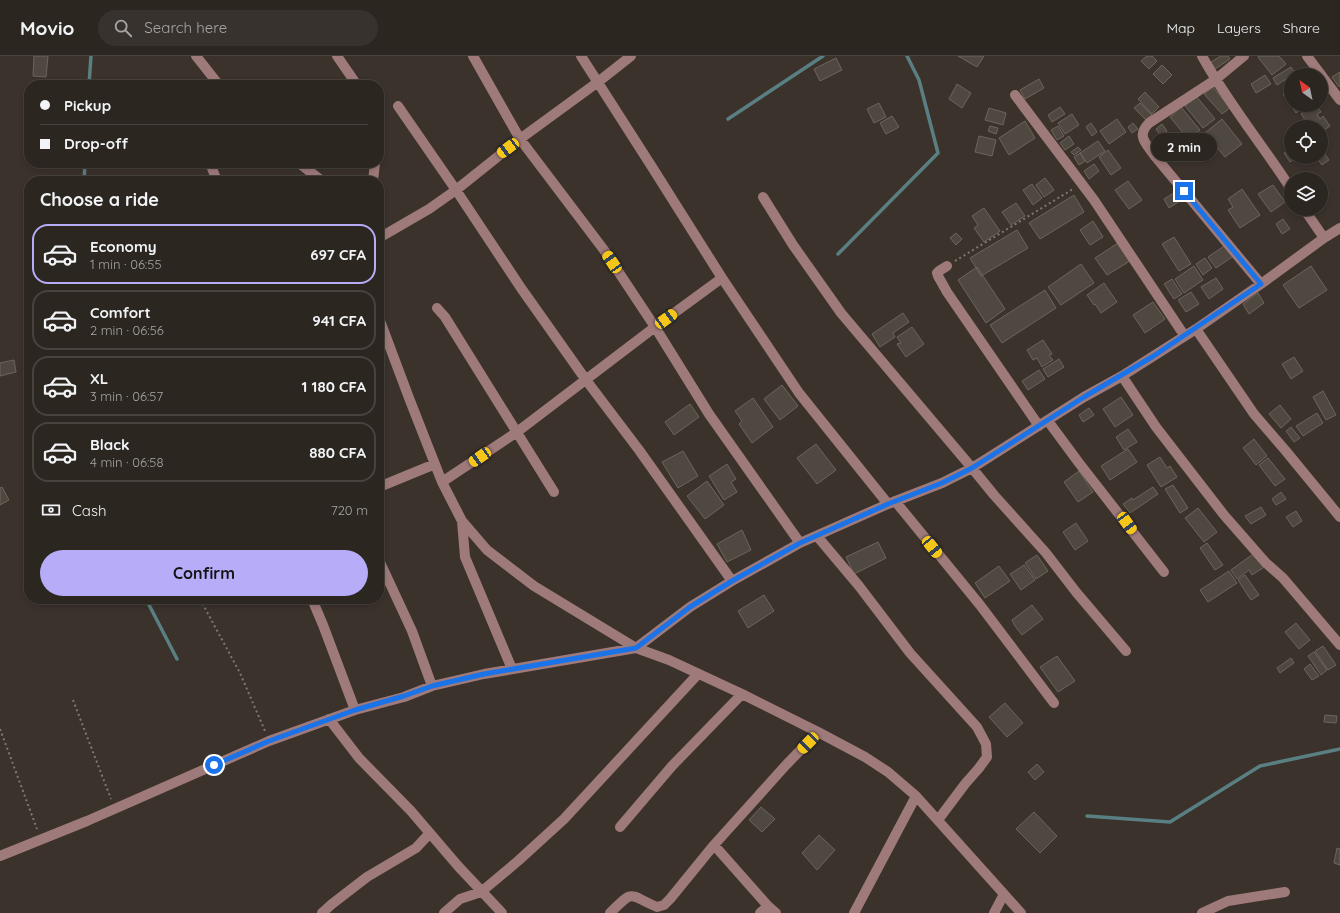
<!DOCTYPE html>
<html lang="en">
<head>
<meta charset="utf-8">
<style>
	body { margin:0; font-family:Quicksand,sans-serif; background:#38322e; color:#f1f3f6; height:100vh; display:flex; flex-direction:column; font-size:15px; white-space:nowrap }
	* { box-sizing:border-box; margin:0 }
	p { font-size:13px; color:#a6a5a5 }
	.icon { flex:none; width:22px; height:22px; fill:none; stroke:currentColor; stroke-width:2; stroke-linecap:round; stroke-linejoin:round }
	.map { position:relative; flex:1; overflow:hidden }
	.panel { position:absolute; left:24px; top:120px; width:360px; height:428px; display:flex; flex-direction:column; background:#2c2621; border-radius:16px; box-shadow:0 2px 6px #0003,0 0 0 1px #48433f }
	.panel>* { flex:none }
	.banner { position:absolute; left:24px; top:24px; width:360px; height:88px; border-radius:16px; box-shadow:0 2px 6px #0003,0 0 0 1px #48433f; display:grid; align-content:center; height:88px; padding:0 16px; background:#2c2621 }
	.needle { width:26px; rotate:327deg }
	.tools { position:absolute; left:1284px; top:12px; display:grid; gap:8px }
	.tools a { display:grid; place-items:center; width:44px; height:44px; border-radius:50%; background:#2c2621; box-shadow:0 2px 6px #0003,0 0 0 1px #48433f; font-size:20px }
	.end { position:absolute; width:18px; height:18px; margin:-9px; border:5px solid #1a73e8; background:#fff; box-shadow:0 0 0 2px #fff }
	.from { border-radius:50% }
	.bubble { position:absolute; height:28px; border-radius:14px; background:#2c2621; box-shadow:0 2px 6px #0003,0 0 0 1px #48433f; font-size:13px; font-weight:800; line-height:28px; text-align:center }
	.car { position:absolute; width:12px; height:24px; margin:-12px -6px; border-radius:5px; box-shadow:0 0 3px 1px #0007; background:linear-gradient(#f5c518 24%,#345 0 40%,#f5c518 0 76%,#345 0 86%,#f5c518 0) }
	.banner b { display:flex; align-items:center; gap:14px; height:38px; font-size:15px }
	.banner b+b { border-top:1px solid #48433f }
	.banner i { width:10px; height:10px; background:#f1f3f6 }
	ul { padding:0; list-style:none }
	li { display:flex; align-items:center; gap:12px; height:60px; margin:0 8px 6px; padding:0 8px; border:2px solid #48433f; border-radius:16px }
	li div { flex:1 }
	li b { display:block; font-size:15px }
	li em { font-style:normal; font-weight:800 }
	li.selected { border-color:#b6acf8 }
	li>.icon { width:36px; height:36px; stroke-width:1.5 }
	h2 { padding:0 16px; font-size:18px; line-height:48px }
	.pay { display:flex; align-items:center; gap:10px; height:44px; padding:0 16px; font-size:15px }
	.pay p { margin-inline-start:auto }
	.button { display:flex; gap:8px; margin-top:auto; padding:8px 16px }
	.button a { flex:1; height:46px; border-radius:24px; background:#b6acf8; color:#111; font-size:16px; font-weight:800; line-height:46px; text-align:center }
	header { display:flex; align-items:center; gap:24px; box-sizing:border-box; height:56px; padding:0 20px; background:#2c2621; border-bottom:1px solid #48433f }
	header strong { font-size:19px }
	nav { display:flex; gap:22px; margin-inline-start:auto; font-size:14px }
	.search { width:280px; height:36px; background:#38322e; display:flex; align-items:center; gap:10px; box-sizing:border-box; padding:0 14px; border-radius:22px; color:#a6a5a5; font-size:15px }
	.map>svg:first-child { display:block }
	.lines { fill:none; stroke-linecap:round; stroke-linejoin:round }
	.stream { stroke:#5a7f83; stroke-width:3.5 }
	.building { fill:#4f4840; stroke:#6d655d }
	.path { stroke:#807873; stroke-width:2; stroke-dasharray:2 3; stroke-linecap:butt }
	.minor { stroke:#9f7a7b; stroke-width:10 }
	.route { stroke:#1a73e8; stroke-width:5 }
</style>
</head>
<body>
<header>
<strong>Movio</strong>
<div class="search"><svg class="icon" aria-label="search" viewBox="0 0 24 24"><circle cx="10" cy="10" r="6"/><path d="M15 15l6 6"/></svg>Search here</div>
<nav><a>Map</a><a>Layers</a><a>Share</a></nav>
</header>
<div class="map">
<svg width="1340" height="857" viewBox="0 0 1340 857">
	<rect width="100%" height="100%" fill="#3b322c"/>
	<g class="lines">
		<path class="stream" d="M89,29L91,0
			M728,63L823,0
			M84,125L85,107
			M838,198L938,97L919,24L907,0
			M146,543L177,603
			M1087,760L1170,766L1260,710L1340,693"/>
	</g>
	<path class="building" d="M34,0H48L46,21L33,20Z
		M958,0H984L977,11Z
		M1147,0H1152L1157,5L1149,13L1141,5Z
		M1221,0H1228L1230,3L1215,13L1211,6Z
		M1259,0H1279L1286,8L1272,19L1258,1Z
		M836,2L842,14L820,25L814,13Z
		M1162,9L1172,19L1163,28L1153,18Z
		M1291,11L1295,17L1277,29L1273,22Z
		M1340,16V30L1339,31L1332,21Z
		M1265,19L1271,28L1256,37L1251,28Z
		M1039,23L1044,32L1025,43L1020,34Z
		M957,28L971,37L962,52L949,43Z
		M1323,30L1328,38L1321,43V32Z
		M1213,31L1230,52L1222,58L1204,38Z
		M1291,32V49H1307L1296,57L1283,38Z
		M1145,36L1159,51L1152,58L1138,43Z
		M1196,40L1215,63L1203,72L1185,50Z
		M879,47L886,61L874,67L867,53Z
		M1140,47L1152,59L1146,64L1134,52Z
		M1315,49H1316L1321,56L1317,58L1320,63L1323,60L1330,70L1321,76V71H1310L1301,58Z
		M1060,51L1065,58L1052,66L1048,59Z
		M1181,51L1200,74L1188,83L1170,61Z
		M989,52L1006,57L1003,69L985,64Z
		M1072,58L1079,69L1065,78L1058,67Z
		M892,60L899,71L886,78L880,67Z
		M1117,63L1126,76L1109,88L1100,75Z
		M1222,63L1242,88L1225,101L1205,77Z
		M1025,65L1035,82L1009,99L999,82Z
		M1091,67L1097,76L1092,80L1086,71Z
		M1133,67L1138,73L1132,77L1128,71Z
		M1162,68L1167,75L1161,80L1156,73Z
		M990,70L998,72L996,78L988,75Z
		M1058,70L1064,80L1057,84L1051,74Z
		M1203,78L1208,89L1180,104L1175,94Z
		M979,80L996,84L992,100L975,96Z
		M1069,80L1074,88L1065,94L1060,87Z
		M1098,85L1105,95L1087,107L1080,97Z
		M1078,91L1081,94L1074,99L1071,96Z
		M1291,93V101H1297L1290,106L1284,97Z
		M1108,94L1121,112L1111,119L1099,101Z
		M1322,94L1329,104L1322,109L1316,101H1321Z
		M1080,97L1085,105L1079,109L1074,101Z
		M1094,108L1099,115L1089,123L1084,115Z
		M1045,122L1054,134L1044,141L1036,129Z
		M1128,125L1142,144L1129,153L1115,134Z
		M1032,128L1042,142L1033,149L1023,134Z
		M1273,129L1285,146L1271,156L1258,138Z
		M1242,133L1260,159L1240,172L1228,154L1233,151L1228,143Z
		M1177,135L1183,143L1169,152L1164,143Z
		M1074,139L1084,156L1040,183L1029,167Z
		M1016,147L1025,160L1011,169L1002,156Z
		M984,152L1000,175L984,186L974,172L978,169L972,160Z
		M1283,163L1290,173L1282,178L1276,168Z
		M1093,165L1103,181L1090,189L1080,174Z
		M1017,174L1028,192L981,220L970,202Z
		M956,177L962,183L956,189L950,182Z
		M1174,181L1191,208L1179,215L1162,188Z
		M1118,187L1130,205L1107,219L1095,202Z
		M1227,188L1235,199L1216,212L1208,201Z
		M1205,202L1212,212L1203,219L1196,208Z
		M1081,208L1094,227L1061,249L1048,231Z
		M1194,210L1203,224L1184,237L1175,223Z
		M1311,210L1327,234L1299,252L1283,229Z
		M977,211L1005,253L986,267L958,224Z
		M1216,222L1223,233L1209,243L1201,231Z
		M1172,223L1182,238L1174,243L1164,228Z
		M1104,227L1117,246L1101,257L1095,248L1094,249L1087,239Z
		M1045,234L1056,252L1002,287L990,269Z
		M1191,236L1199,248L1186,256L1178,244Z
		M1258,237L1264,247L1249,258L1243,248Z
		M1153,246L1165,263L1145,277L1133,259Z
		M903,257L909,266L893,277L895,281L880,291L872,278Z
		M912,271L924,288L906,301L897,288L901,287L897,281Z
		M1043,284L1052,298L1049,299L1053,304L1042,311L1037,302L1033,304L1027,294Z
		M1294,301L1303,315L1291,323L1282,308Z
		M1059,303L1064,311L1048,321L1043,313Z
		M14,304L16,316L0,320V307Z
		M1039,314L1045,323L1028,334L1022,325Z
		M782,329L798,350L780,364L764,343Z
		M1323,335L1336,359L1326,364L1313,341Z
		M1121,341L1133,359L1115,371L1103,353Z
		M753,342L773,371L752,387L739,368L742,365L735,355Z
		M690,348L699,361L674,379L665,366Z
		M1280,349L1291,363L1281,372L1269,358Z
		M1089,352L1094,359L1083,366L1079,359Z
		M1317,357L1323,367L1303,380L1296,370Z
		M1291,371L1300,382L1294,386L1286,375Z
		M1128,373L1137,386L1124,394L1116,381Z
		M1254,383L1267,400L1256,409L1243,392Z
		M816,388L836,414L817,428L797,402Z
		M1128,393L1137,406L1110,424L1101,410Z
		M683,395L698,420L678,432L662,406Z
		M1160,401L1167,412L1170,410L1177,421L1161,431L1147,409Z
		M1268,402L1285,423L1275,430L1259,409Z
		M727,408L736,423L731,426L737,436L724,444L709,420Z
		M1079,415L1093,436L1078,446L1064,426Z
		M707,425L724,449L705,463L687,440Z
		M1173,429L1188,452L1180,457L1165,433Z
		M2,431L9,444L0,449V432Z
		M1153,431L1158,438L1130,457L1123,448L1132,442L1133,444Z
		M1281,436L1286,443L1276,449L1272,443Z
		M1261,451L1266,459L1251,468L1245,460Z
		M1198,452L1217,476L1204,486L1185,462Z
		M1296,455L1302,465L1293,471L1286,461Z
		M1076,467L1088,485L1075,494L1063,476Z
		M742,474L751,494L727,506L717,488Z
		M878,486L886,502L854,518L846,501Z
		M1207,487L1223,509L1215,514L1200,492Z
		M1256,496L1266,510L1252,519L1249,514L1237,523L1231,514Z
		M1037,499L1048,515L1036,523L1025,507Z
		M1024,509L1035,524L1021,534L1010,518Z
		M999,510L1010,525L985,542L975,527Z
		M1229,515L1237,527L1208,546L1200,534Z
		M1245,519L1259,539L1251,544L1238,524Z
		M764,539L774,555L748,572L738,555Z
		M1032,549L1043,563L1022,579L1015,570L1012,564Z
		M1296,567L1310,584L1299,593L1285,576Z
		M1323,590L1336,609L1328,614L1315,595Z
		M1314,596L1327,614L1321,619L1308,600Z
		M1057,600L1075,625L1058,636L1040,611Z
		M1291,602L1294,607L1280,617L1277,612Z
		M1310,608L1319,620L1312,624L1304,613Z
		M1005,647L1023,667L1007,681L989,661Z
		M1325,659L1337,660L1336,667L1324,666Z
		M1037,708L1044,716L1035,724L1028,716Z
		M761,751L775,763L762,776L749,764Z
		M1034,756L1057,780L1040,797L1016,773Z
		M819,779L835,794L817,814L802,797Z
		M1337,792L1340,793V809L1334,807Z"/>
	<g class="lines">
		<path class="path" d="M955,205L1073,133
			M200,543L240,617L265,675
			M73,644L111,743
			M0,673L37,773"/>
		<path class="minor" d="M196,0L219,29
			M337,0L357,29
			M473,0L520,83L604,194L655,271L709,358L800,487
			M581,0L652,111L722,222L799,337L888,448
			M1202,0C1228,47 1262,88 1291,133
			M1244,0L1215,24L1149,67C1136,80 1146,87 1154,99L1261,228
			M1307,0L1340,44
			M1015,39L1094,144L1184,279
			M398,50L456,134L521,232L586,324L639,394L732,525
			M210,107L217,125
			M299,107L322,125
			M136,124V125
			M373,125L375,107
			M763,141L793,189L841,257L972,412L994,439L1046,497L1076,536L1126,595
			M1304,153L1324,182
			M379,182L429,153L456,134L520,83L598,26L631,0
			M947,210L939,215L937,217L938,220L947,236L1039,370
			M437,252L445,261L554,436
			M379,262L409,342L442,426L462,465L487,494L534,530L636,592L669,604L742,638L818,676L865,701L888,716L916,740L1021,857
			M1196,273L1254,358L1285,394L1340,461
			M1122,320L1156,371L1224,459L1266,507L1283,522L1340,589
			M1048,365L1079,407L1164,516
			M442,426L517,376L655,271L722,222
			M379,431L435,408
			M895,445L980,549L1054,647
			M462,465L465,501L512,613
			M817,480L859,530L910,597L977,671L986,688L987,701L979,712L965,728L938,764
			M379,504L412,575L432,630
			M312,543L323,569L355,654
			M329,663L359,702L411,755L458,810L502,857
			M620,771L672,710L742,638
			M714,789L768,850L776,857
			M0,800L87,765L269,685L355,654L404,641L432,630L484,618L636,592L690,551L732,525L800,487L888,448L942,427L972,412L1084,341L1122,320L1196,273L1261,228L1324,182L1340,172
			M322,857L332,848L367,821L416,792L430,777
			M444,857L460,843L481,836L518,805L564,763L698,618
			M610,857C635,832 628,839 657,851L664,849L670,843L714,789L786,709L818,676
			M760,857L768,850
			M854,857L916,740
			M994,857L1004,838
			M1202,857L1228,845L1285,836"/>
	</g>
	<g class="lines">
		<path class="route" d="M214,709L269,685L355,654L404,640L432,630L484,618L636,592L690,551L732,525L800,487L888,448L942,427L972,412L1084,341L1152,301L1261,228L1184,135"/>
	</g>
</svg>
<div class="tools">
<a><svg class="needle" viewBox="-14 -14 28 28"><path d="M0-13l5 13h-10z" fill="#e53935"/><path d="M0 13l5-13h-10z" fill="#a6a5a5"/></svg></a>
<a><svg class="icon" aria-label="locate" viewBox="0 0 24 24"><circle cx="12" cy="12" r="6"/><path d="M12 2v4M12 18v4M2 12h4M18 12h4"/></svg></a>
<a><svg class="icon" aria-label="layers" viewBox="0 0 24 24"><path d="M12 4l9 5-9 5-9-5zM3 14l9 5 9-5"/></svg></a>
</div>
<i class="end from" style="left:214px;top:709px"></i>
<i class="end" style="left:1184px;top:135px"></i>
<div class="bubble" style="left:1151px;top:77px;width:66px">2 min</div>
<i class="car" style="left:508px;top:92px;rotate:233deg"></i>
<i class="car" style="left:612px;top:206px;rotate:326deg"></i>
<i class="car" style="left:666px;top:263px;rotate:54deg"></i>
<i class="car" style="left:480px;top:401px;rotate:236deg"></i>
<i class="car" style="left:1127px;top:467px;rotate:144deg"></i>
<i class="car" style="left:932px;top:491px;rotate:141deg"></i>
<i class="car" style="left:808px;top:687px;rotate:225deg"></i>
<div class="banner">
<b><i class="from"></i>Pickup</b>
<b><i></i>Drop-off</b>
</div>
<section class="panel">
<h2>Choose a ride</h2>
<ul>
<li class="selected"><svg class="icon" aria-label="car" viewBox="0 0 24 24"><path d="M5 17H2v-5l4-1 3-4h7l3 4 3 1v5h-3M9 17h6M6 11h13"/><circle cx="7" cy="17" r="2"/><circle cx="17" cy="17" r="2"/></svg><div><b>Economy</b><p>1 min · 06:55</p></div><em>697 CFA</em></li>
<li><svg class="icon" aria-label="car" viewBox="0 0 24 24"><path d="M5 17H2v-5l4-1 3-4h7l3 4 3 1v5h-3M9 17h6M6 11h13"/><circle cx="7" cy="17" r="2"/><circle cx="17" cy="17" r="2"/></svg><div><b>Comfort</b><p>2 min · 06:56</p></div><em>941 CFA</em></li>
<li><svg class="icon" aria-label="car" viewBox="0 0 24 24"><path d="M5 17H2v-5l4-1 3-4h7l3 4 3 1v5h-3M9 17h6M6 11h13"/><circle cx="7" cy="17" r="2"/><circle cx="17" cy="17" r="2"/></svg><div><b>XL</b><p>3 min · 06:57</p></div><em>1 180 CFA</em></li>
<li><svg class="icon" aria-label="car" viewBox="0 0 24 24"><path d="M5 17H2v-5l4-1 3-4h7l3 4 3 1v5h-3M9 17h6M6 11h13"/><circle cx="7" cy="17" r="2"/><circle cx="17" cy="17" r="2"/></svg><div><b>Black</b><p>4 min · 06:58</p></div><em>880 CFA</em></li>
</ul>
<div class="pay"><svg class="icon" aria-label="cash" viewBox="0 0 24 24"><path d="M3 7h18v10H3z"/><circle cx="12" cy="12" r="2"/></svg>Cash<p>720 m</p></div>
<div class="button"><a>Confirm</a></div>
</section>
</div>
</body>
</html>
